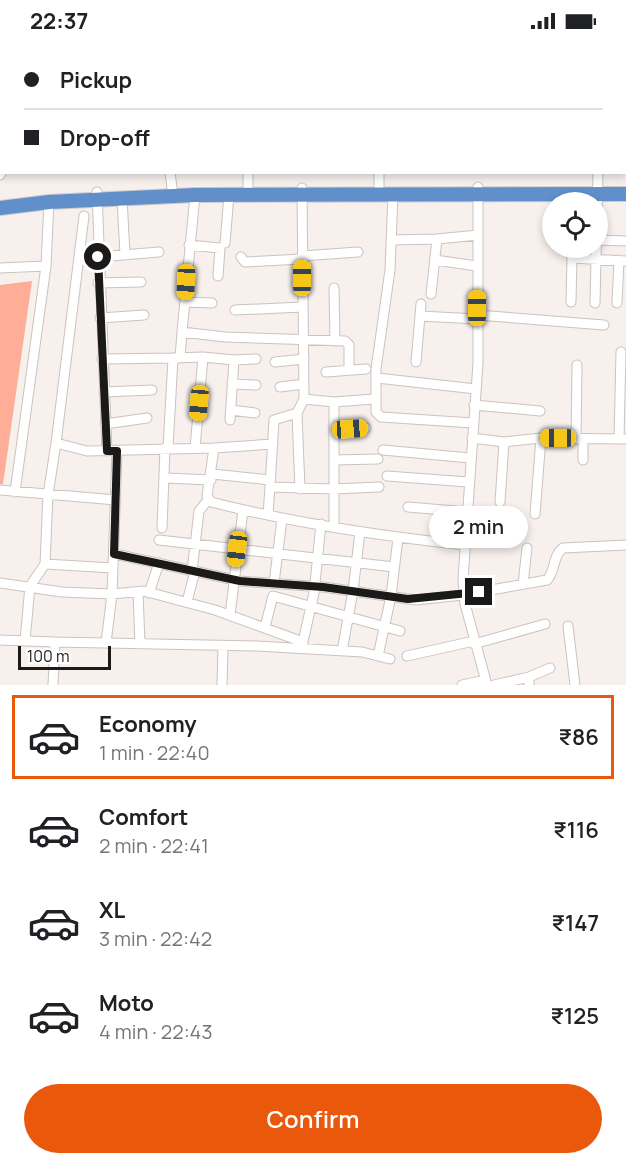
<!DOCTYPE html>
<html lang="en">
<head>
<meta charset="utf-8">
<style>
	body { margin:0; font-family:Manrope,sans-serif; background:#f2f2f2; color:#202124; height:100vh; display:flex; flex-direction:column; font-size:22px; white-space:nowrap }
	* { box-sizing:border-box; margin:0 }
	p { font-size:20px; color:#757577 }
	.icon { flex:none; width:33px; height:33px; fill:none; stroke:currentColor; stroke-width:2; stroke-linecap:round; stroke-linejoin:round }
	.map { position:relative; height:643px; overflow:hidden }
	.sheet { display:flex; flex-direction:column; background:#fff; flex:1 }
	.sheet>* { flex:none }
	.hud { position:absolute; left:0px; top:0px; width:627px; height:132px; box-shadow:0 3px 9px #0003; display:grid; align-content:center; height:132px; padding:0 24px; background:#fff }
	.tools { position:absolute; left:542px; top:150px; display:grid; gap:12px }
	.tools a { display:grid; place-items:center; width:66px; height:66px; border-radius:50%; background:#fff; box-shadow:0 3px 9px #0003; font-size:30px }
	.scale { position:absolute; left:18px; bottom:15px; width:93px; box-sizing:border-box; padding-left:6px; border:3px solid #1c1919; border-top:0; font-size:16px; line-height:21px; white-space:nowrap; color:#1c1919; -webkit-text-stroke:4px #fff; paint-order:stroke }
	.end { position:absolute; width:27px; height:27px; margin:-14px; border:8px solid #1c1919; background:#fff; box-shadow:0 0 0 3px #fff }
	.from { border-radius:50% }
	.bubble { position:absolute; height:42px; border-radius:21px; background:#fff; box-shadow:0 3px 9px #0003; font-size:20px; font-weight:600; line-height:42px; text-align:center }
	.car { position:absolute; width:18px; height:36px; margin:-18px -9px; border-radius:8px; box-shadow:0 0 4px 2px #0007; background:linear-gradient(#f5c518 24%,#345 0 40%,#f5c518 0 76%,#345 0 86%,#f5c518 0) }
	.hud b { display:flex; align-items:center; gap:21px; height:57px; font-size:22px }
	.hud b+b { border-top:2px solid #e0e0e0 }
	.hud i { width:15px; height:15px; background:#202124 }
	ul { padding:10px 0 0; list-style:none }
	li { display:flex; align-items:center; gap:18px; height:84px; margin:0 12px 9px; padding:0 12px; border:3px solid transparent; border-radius:0px }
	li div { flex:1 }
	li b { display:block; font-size:22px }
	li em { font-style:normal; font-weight:600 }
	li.current { border-color:#ea580c }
	li>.icon { width:54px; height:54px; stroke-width:1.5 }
	.primary-button { display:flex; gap:12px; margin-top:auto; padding:12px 24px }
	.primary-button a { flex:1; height:69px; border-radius:36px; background:#ea580c; color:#fff; font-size:24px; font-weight:600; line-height:69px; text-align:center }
	.status { display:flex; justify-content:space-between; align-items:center; height:42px; padding:0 30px; background:#fff; direction:ltr }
	.status svg { height:16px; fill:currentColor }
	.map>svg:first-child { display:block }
	.green { fill:#fdad98 }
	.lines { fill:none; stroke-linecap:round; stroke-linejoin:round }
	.minor-casing { stroke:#cac3c1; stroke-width:11 }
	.highway-casing { stroke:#cdcccc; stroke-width:16 }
	.minor { stroke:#fff; stroke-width:9 }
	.highway { stroke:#608fca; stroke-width:14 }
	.route { stroke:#1c1919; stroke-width:8 }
</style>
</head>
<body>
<div class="status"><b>22:37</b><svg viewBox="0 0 49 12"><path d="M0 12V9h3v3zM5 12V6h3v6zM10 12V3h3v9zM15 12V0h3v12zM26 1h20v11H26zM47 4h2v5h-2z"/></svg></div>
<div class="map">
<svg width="626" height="643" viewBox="0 0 626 643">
	<rect width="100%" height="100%" fill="#f7f0ed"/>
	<path class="green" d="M32,239L3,442H0V243Z"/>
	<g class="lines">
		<defs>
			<path id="minor" d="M25,0L26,2
				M120,0V2
				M542,0V2
				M251,2V0
				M387,2L388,0
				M500,2V0
				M601,2V0
				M0,79L2,97
				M170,130L172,146
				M248,130V153
				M0,133L2,129
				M478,145V321L463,537L465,562L487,643
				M302,146L304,357
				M379,146V130
				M97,150L107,409
				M393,152L390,228L376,327V370L381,375L473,381
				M195,153L182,290L225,295L345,299L349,303V328
				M122,156L125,213
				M84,174L56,401L87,409L214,406L207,454L211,460C294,481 380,494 465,503
				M391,198L437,197
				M597,198L626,199
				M225,201L229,153
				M189,203L220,206L218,234
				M302,214L358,210
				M98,215L159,210
				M241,215L245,220L302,217
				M435,218L477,224
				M0,226L46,224
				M98,241L141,240
				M334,246L335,299
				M431,252L437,197L478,193
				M185,260L212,261
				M571,260L572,216L626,219
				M595,261L598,130
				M617,261L619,218
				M235,268L303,265
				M477,273L604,283
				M420,274L477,277
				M100,276L144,273
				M203,315L234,318
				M173,316L203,315L195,406
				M180,316L182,290
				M102,317L173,316L168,406
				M275,320L304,317
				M416,320L421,262
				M326,330L366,327
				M377,336L476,347
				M232,342L256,343
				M280,345L304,342
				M104,350L152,348
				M474,363L540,369
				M231,368L255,371
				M297,371L300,447
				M230,378L234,318L256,317
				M105,382L147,376
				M334,388L366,386
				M472,396L504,400L500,460
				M541,396L626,397
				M576,397L577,323
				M619,397L621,310
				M504,400L541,396L535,472
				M214,406L273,402
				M383,408L470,416
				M117,409L112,552L144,549L170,556L215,568L303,600
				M334,418L378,417
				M583,418V397
				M212,432L270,438
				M387,434L468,440
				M165,436L211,438
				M270,445L274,378L297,371L304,357L334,360
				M0,448L116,458
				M15,450L46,224L49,160
				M408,465L467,470
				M268,473L270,445L334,447L379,445
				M334,485V360L374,357
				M162,486L165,406
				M159,498L394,525
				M115,512L240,539L323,545L416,558L463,553L547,538C556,529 552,514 563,506L626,503
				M45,522L48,453L56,401
				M192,529L199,469L208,458
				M0,541L62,550L112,552L106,601
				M274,541L282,477
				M523,542L527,506
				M138,550L140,602
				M149,551L159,521
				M187,560L195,529
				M230,573L243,468
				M568,584L575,643
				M265,585L273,554L400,589
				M0,598L55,600
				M25,599L30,544L45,522L113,526
				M474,602L545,582
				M302,604L314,551L321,482
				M342,609L353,549L360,490
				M378,614L391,554L398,496
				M407,614L474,599
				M53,643L55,600L257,604L362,610L390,617
				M222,643L223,604
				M462,643L485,638
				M494,643L529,635
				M529,643V635L550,626"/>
			<path id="highway" d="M0,166L49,160L195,153L626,152"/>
		</defs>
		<use href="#minor" class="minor-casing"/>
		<use href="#highway" class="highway-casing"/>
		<use href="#minor" class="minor"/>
		<use href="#highway" class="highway"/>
	</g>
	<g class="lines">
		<path class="route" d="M98,215L107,409H117L114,512L240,539L323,545L408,557L479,550"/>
	</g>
</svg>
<div class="tools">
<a><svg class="icon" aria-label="locate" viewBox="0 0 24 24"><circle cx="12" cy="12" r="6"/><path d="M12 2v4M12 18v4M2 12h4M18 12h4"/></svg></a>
</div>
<div class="scale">100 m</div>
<i class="end from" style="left:98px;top:215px"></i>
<i class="end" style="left:479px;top:550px"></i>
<div class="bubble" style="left:429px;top:464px;width:99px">2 min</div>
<i class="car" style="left:302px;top:236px;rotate:0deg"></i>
<i class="car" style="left:186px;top:240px;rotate:183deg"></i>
<i class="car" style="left:477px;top:266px;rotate:0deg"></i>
<i class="car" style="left:199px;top:361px;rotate:185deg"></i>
<i class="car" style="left:350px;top:387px;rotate:86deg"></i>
<i class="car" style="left:558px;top:396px;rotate:270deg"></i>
<i class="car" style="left:237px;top:507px;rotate:187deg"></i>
<div class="hud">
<b><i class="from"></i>Pickup</b>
<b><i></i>Drop-off</b>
</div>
</div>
<section class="sheet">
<ul>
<li class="current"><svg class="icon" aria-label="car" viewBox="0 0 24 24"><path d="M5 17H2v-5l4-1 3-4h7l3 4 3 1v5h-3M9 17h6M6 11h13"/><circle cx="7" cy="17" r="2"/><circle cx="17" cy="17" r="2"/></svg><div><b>Economy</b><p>1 min · 22:40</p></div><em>₹86</em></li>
<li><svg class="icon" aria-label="car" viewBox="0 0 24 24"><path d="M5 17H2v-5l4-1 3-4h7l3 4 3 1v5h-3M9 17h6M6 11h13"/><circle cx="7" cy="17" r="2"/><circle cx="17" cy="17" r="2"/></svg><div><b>Comfort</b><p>2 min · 22:41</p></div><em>₹116</em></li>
<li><svg class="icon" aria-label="car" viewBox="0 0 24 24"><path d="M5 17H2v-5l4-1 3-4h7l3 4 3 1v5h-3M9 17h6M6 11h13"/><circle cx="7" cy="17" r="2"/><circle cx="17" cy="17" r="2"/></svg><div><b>XL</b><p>3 min · 22:42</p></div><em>₹147</em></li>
<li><svg class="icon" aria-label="car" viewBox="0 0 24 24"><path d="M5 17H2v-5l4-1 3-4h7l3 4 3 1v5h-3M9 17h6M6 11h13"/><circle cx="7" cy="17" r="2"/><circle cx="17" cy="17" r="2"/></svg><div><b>Moto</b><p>4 min · 22:43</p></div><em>₹125</em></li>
</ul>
<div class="primary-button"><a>Confirm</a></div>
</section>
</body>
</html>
